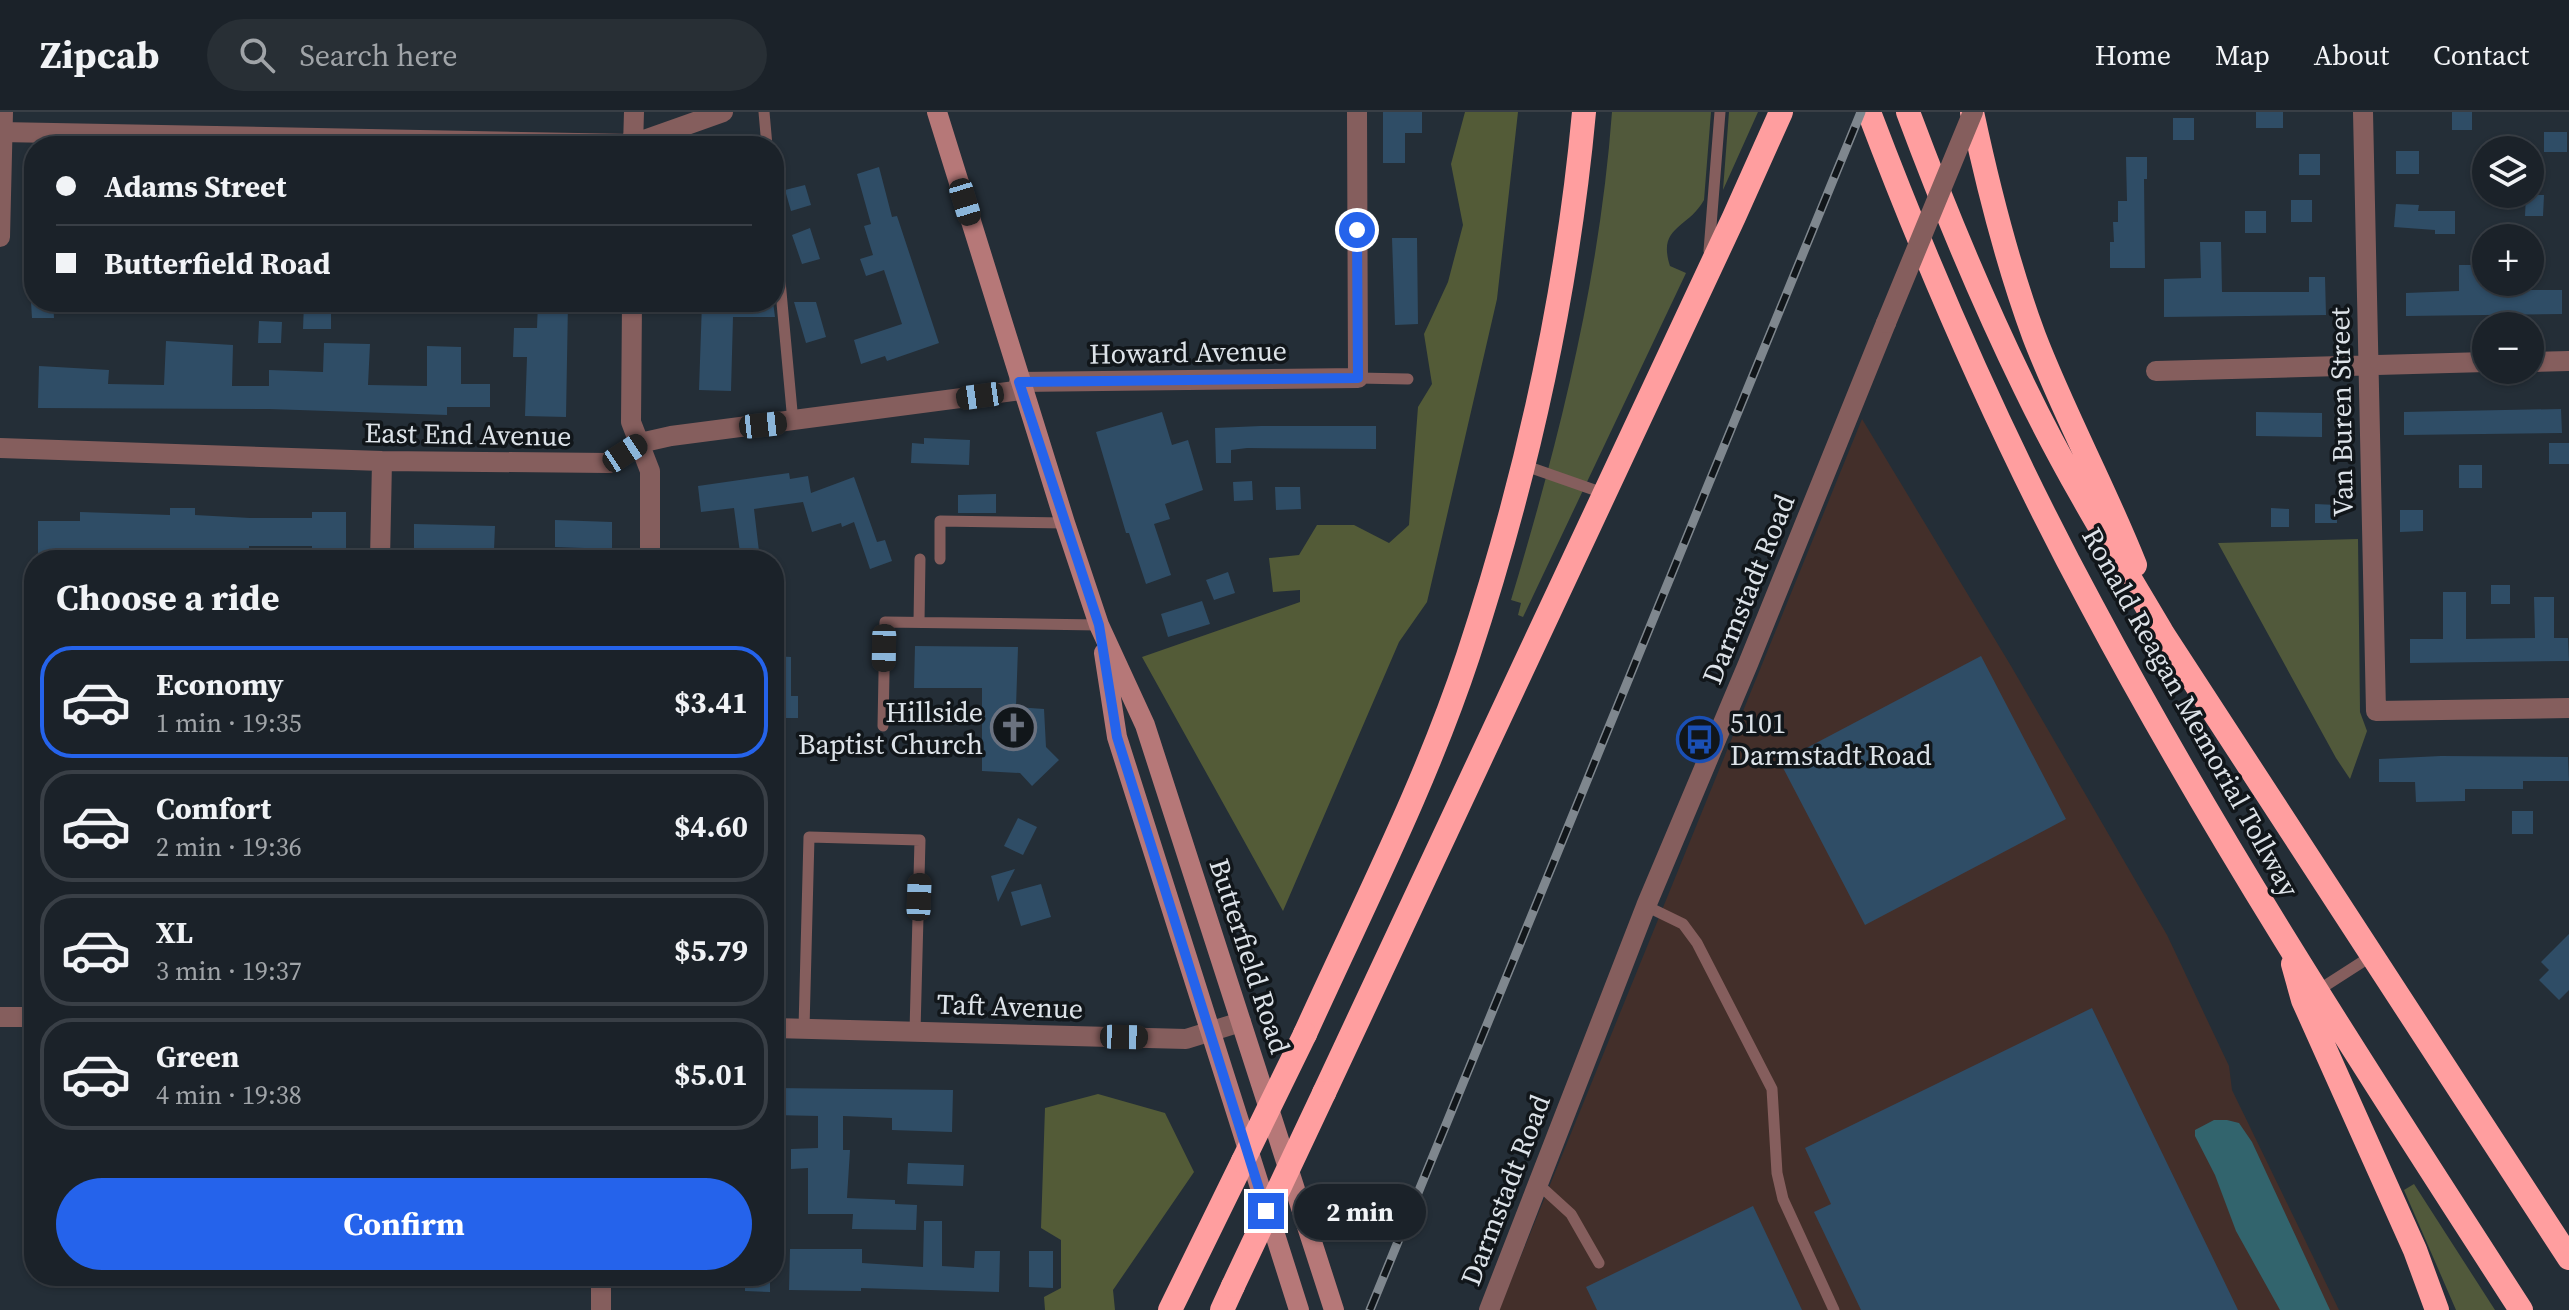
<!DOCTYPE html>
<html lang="en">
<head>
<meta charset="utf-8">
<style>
	body { margin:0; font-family:"Source Serif 4",serif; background:#282f35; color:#f1f3f6; height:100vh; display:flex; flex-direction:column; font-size:30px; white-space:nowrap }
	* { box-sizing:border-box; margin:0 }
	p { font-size:26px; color:#a0a4a8 }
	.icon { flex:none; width:44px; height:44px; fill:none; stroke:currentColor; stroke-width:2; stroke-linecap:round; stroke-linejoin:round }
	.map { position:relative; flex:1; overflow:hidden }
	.panel { position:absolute; left:24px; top:438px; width:760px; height:736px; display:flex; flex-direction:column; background:#1b2229; border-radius:32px; box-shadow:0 2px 6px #0004,0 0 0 2px #393f46 }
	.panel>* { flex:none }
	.hud { position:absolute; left:24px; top:24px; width:760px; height:176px; border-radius:32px; box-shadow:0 2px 6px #0004,0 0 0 2px #393f46; display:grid; align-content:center; height:176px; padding:0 32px; background:#1b2229 }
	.fabs { position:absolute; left:2472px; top:24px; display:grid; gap:16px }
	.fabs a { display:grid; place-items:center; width:72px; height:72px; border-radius:50%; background:#1b2229; box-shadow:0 2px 6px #0004,0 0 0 2px #393f46; font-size:40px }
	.end { position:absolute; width:36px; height:36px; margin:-18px; border:10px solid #2563eb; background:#fff; box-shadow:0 0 0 4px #fff }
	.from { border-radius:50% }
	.bubble { position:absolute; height:56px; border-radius:28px; background:#1b2229; box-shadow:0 2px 6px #0004,0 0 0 2px #393f46; font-size:26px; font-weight:700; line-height:56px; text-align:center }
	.car { position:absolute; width:24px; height:48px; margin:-24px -12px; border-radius:10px; box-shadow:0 0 6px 2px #0007; background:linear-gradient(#222 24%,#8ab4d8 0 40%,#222 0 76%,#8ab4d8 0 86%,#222 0) }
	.hud b { display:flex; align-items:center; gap:28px; height:76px; font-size:30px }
	.hud b+b { border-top:2px solid #393f46 }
	.hud i { width:20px; height:20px; background:#f1f3f6 }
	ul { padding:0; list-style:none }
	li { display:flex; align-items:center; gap:24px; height:112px; margin:0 16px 12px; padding:0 16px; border:4px solid #393f46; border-radius:32px }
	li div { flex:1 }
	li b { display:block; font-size:30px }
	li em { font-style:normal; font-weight:700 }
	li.selected { border-color:#2563eb }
	li>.icon { width:72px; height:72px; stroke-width:1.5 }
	h2 { padding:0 32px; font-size:36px; line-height:96px }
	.primary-button { display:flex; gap:16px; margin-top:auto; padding:16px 32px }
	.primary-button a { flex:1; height:92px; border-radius:48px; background:#2563eb; color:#fff; font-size:32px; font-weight:700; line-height:92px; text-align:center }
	header { display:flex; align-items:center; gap:48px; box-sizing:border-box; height:112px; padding:0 40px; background:#1b2229; border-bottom:2px solid #393f46 }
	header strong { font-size:38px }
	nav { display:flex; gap:44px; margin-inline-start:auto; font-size:28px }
	.search { width:560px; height:72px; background:#282f35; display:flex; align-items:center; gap:20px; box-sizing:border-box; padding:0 28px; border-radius:44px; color:#a0a4a8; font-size:30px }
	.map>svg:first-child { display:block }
	.commercial { fill:#432f2a }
	.green { fill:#51593b }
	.forest { fill:#535b37 }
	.water { fill:#32646d }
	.building { fill:#2f4d66 }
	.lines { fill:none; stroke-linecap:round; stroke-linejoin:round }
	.service { stroke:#855e5d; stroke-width:11 }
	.minor { stroke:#855e5d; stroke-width:20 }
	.secondary { stroke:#b67878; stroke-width:20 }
	.motorway { stroke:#ff9e9f; stroke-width:24 }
	.rail-casing { stroke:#7f878e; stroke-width:9 }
	.rail { stroke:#11161a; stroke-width:6; stroke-dasharray:18; stroke-linecap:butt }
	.minor-bridge { stroke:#855e5d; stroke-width:20 }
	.motorway-bridge { stroke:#ff9e9f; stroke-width:24 }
	.route { stroke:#2563eb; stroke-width:10 }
	.labels { text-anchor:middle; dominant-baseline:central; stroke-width:7; stroke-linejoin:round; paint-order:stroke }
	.street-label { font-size:28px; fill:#dde3e9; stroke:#11161a }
	.poi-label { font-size:28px; fill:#dde3e9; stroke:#11161a; text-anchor:end }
</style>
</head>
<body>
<header>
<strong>Zipcab</strong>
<div class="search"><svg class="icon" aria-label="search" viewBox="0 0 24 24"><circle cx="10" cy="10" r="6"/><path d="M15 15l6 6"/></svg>Search here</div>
<nav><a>Home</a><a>Map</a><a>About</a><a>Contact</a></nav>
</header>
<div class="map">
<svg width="2569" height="1198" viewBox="0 0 2569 1198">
	<rect width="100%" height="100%" fill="#242e37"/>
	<path class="commercial" d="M1862,307L2011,554L2167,823L2229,954L2232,978L2339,1198H1499Z"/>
	<path class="green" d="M1612,0H1711L1704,88C1688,117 1657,114 1670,154L1686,161L1523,505L1518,503L1521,491L1511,488C1559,329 1600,165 1612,0Z
		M1729,0H1758L1723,78Z
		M2358,427L2360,600L2367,619L2350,667L2336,646L2218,431Z
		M2414,1072L2495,1198H2456L2404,1078Z"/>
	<path class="forest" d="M1465,0H1518L1497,187L1427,490L1399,530L1283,799L1142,545L1300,490V478L1273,480L1269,446L1299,443L1317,413H1354L1389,431L1409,413L1418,295L1432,272L1424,222L1448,170L1463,113L1451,52Z
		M1098,982L1165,1001L1194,1060L1113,1178L1115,1198H1045L1044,1185L1061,1176V1128L1041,1116L1045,996Z"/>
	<path class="water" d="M2214,1008H2227L2239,1011L2252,1030L2330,1198H2280L2236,1119L2215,1063L2195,1024V1018Z"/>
	<path class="building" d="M1383,0H1422V21H1405V51H1383Z
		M2256,0H2283V16H2256Z
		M2452,0H2472V18H2452Z
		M2173,6H2194V28H2173Z
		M2544,20H2567V40H2544Z
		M2396,39H2419V62H2396Z
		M2299,42H2320V63H2299Z
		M2126,45H2147V67H2144L2145,156H2110V130H2114L2113,110H2118V89H2127Z
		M879,55L892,105L897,104L939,231L887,249L885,244L861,252L854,228L902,212L884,158L866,164L860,147L873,143L864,114L871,112L857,62Z
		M805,73L811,93L791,99L785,78Z
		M2526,83H2544L2543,104H2525Z
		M2291,88H2312V110H2291Z
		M2396,92L2419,93L2418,99H2455V122H2435V118L2394,115Z
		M2245,99H2266V121H2245Z
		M810,116L820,147L802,152L792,123Z
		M1392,126H1417L1418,212L1395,213Z
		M2200,130H2221L2222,180H2309V165H2325L2326,203L2164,205V167L2201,166Z
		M2459,153H2486V170H2521V178H2562V202L2406,204V181L2459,179Z
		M31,190H53L54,206H32Z
		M538,190H568L566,305L525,304L527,245H513L514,216H537Z
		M702,190H773L775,205H733L731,279L699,278Z
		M794,190H816L826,225L806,231Z
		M304,191L331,192V217H303Z
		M259,209L282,210L281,231H258Z
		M166,229L233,233L232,274H269V258L323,260L324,231L370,232L368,273L427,274V234L461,235V272H490V295H447V303L269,297L38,296L39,254L109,258L108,272L164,273Z
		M2561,297L2562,321L2404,323V300Z
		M1162,300L1172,333L1188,328L1203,378L1165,392L1170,407L1154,412L1171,463L1146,472L1129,421H1126L1096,320Z
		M2256,300L2322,301V325L2256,324Z
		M1261,314H1376V337L1247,336L1231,338V351H1216L1215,316Z
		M924,326L970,328L969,353L911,351L912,331L924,332Z
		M2549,331H2569V352H2549Z
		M2459,353H2482V376H2459Z
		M789,361L790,367L808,364L811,381L854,365L877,430L885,428L892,449L870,457L854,410L842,415L841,411L812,420L803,390L754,397L760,448H741L734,396L701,400L698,374Z
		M1252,369L1253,388L1234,389L1233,370Z
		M1275,375H1300L1301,397L1276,398Z
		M996,382V401H958V383Z
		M2315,392L2337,393V411H2315Z
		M170,396H195V403L250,406H312V400H346V448H312V434H249V446L154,444L78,448L79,445H38V409H80V400L170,403Z
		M2271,396L2289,397V415H2271Z
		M2400,398H2423V419L2400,420Z
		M555,408L612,410V437L555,435Z
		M414,412L495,414L494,438L414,436Z
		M1228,460L1235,481L1214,488L1206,468Z
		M2491,473H2510V492H2491Z
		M2443,480H2466V527L2535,526L2534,485H2554V526H2568L2569,549L2410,551V527H2443Z
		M1202,489L1210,512L1168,525L1161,502Z
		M915,534L1018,535L1016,595L1044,597L1046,635L1059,648L1032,674L1020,661L982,659V576H914Z
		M774,544L791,545V584H798V606H774Z
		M1981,544L2066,707L1865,813L1780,650Z
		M2441,644L2568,645L2569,669H2523V677H2465V689L2416,690L2415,670H2379V647Z
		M2512,699H2533V722H2512Z
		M1018,706L1037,715L1023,743L1004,734Z
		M1015,757L998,790L991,764Z
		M1041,772L1051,805L1021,814L1011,780Z
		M2569,822V878L2559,888L2539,868L2549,858L2541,850Z
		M2092,896L2238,1198H1861L1814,1100L1831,1092L1805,1036Z
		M774,976L953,978L952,1020L892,1018V1006L843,1004V1038H850L847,1086L895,1088V1092L917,1093L916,1118L852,1117L853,1102H808V1056L791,1057V1037L818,1036V1004L774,1003Z
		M908,1051L964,1053L963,1074L907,1072Z
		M1753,1094L1802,1198H1597L1586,1175Z
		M924,1109H942V1154L974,1156L975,1139H1000L999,1180L861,1176V1179L789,1178L790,1137H862V1151L923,1155Z
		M1029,1139H1053V1176L1029,1175Z
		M745,1164H770V1180L745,1179Z"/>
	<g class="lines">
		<path class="service" d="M764,0L767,34
			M774,104L793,310
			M1709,139L1720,0
			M1358,266L1408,267
			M1523,353L1603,381
			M940,447V409L1065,411
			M919,510L920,447
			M883,614L885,510L1099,513
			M1646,794L1683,812L1697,831L1772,977L1777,1061L1783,1087L1834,1198
			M2317,879L2373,843
			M804,916L809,725L920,728L915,919
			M1537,1071L1571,1102L1599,1151"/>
		<path class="minor" d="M2363,0L2376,599L2569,596
			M0,20L633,32L723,0
			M633,34L634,0
			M0,125L3,0
			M632,190L631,310L650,359V448
			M2530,250L2569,249
			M2156,259L2486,250
			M1019,270L1358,266L1357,0
			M0,336L382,349L609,351L640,331L671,324L1022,278
			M380,448L382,349
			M0,905H34
			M774,916L1186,927L1241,910
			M601,1198V1164
			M1489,1198L1646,794L1748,552L1886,211"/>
		<path class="secondary" d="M937,0L1065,411L1099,513L1145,613L1334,1198
			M1104,541L1117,625L1299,1198"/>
		<path class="motorway" d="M1869,0C1933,169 2006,335 2092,494C2221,736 2372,967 2521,1198
			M1908,0C1943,94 1981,186 2025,276C2066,361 2115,441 2163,522L2569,1146
			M1972,0C1988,75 2007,151 2034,224C2064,302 2104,375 2135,453
			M2293,852L2303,888L2415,1138L2437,1198
			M1305,922C1361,798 1425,674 1468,544C1526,368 1567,184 1584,0
			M1324,981L1734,105L1781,0
			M1170,1198L1243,1049
			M1222,1198L1233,1174"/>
		<defs>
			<path id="rail" d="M1370,1198L1861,0"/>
		</defs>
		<use href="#rail" class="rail-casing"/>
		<use href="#rail" class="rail"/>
		<path class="minor-bridge" d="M1886,211L1973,0"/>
		<path class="motorway-bridge" d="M1243,1049L1305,922
			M1233,1174L1324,981"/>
	</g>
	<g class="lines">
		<path class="route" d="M1266,1099L1117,625L1099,513L1019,270L1358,266L1357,118"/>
	</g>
	<defs>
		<symbol id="church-ring" viewBox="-11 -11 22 22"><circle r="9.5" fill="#11161a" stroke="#6b7280" stroke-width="1.5"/><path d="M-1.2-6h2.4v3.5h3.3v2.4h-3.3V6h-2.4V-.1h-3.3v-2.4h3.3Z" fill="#6b7280"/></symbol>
		<symbol id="bus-ring" viewBox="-11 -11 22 22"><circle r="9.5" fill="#11161a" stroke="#1a4fb4" stroke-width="1.5"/><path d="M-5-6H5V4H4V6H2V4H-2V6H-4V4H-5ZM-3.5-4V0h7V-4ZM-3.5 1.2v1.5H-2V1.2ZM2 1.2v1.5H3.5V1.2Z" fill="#1a4fb4"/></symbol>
	</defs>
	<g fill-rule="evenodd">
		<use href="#church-ring" x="988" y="590" width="51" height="51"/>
		<use href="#bus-ring" x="1674" y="602" width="51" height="51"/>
	</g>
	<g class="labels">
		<g class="street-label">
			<text transform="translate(1188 240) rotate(-1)">Howard Avenue</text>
			<text transform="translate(2341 300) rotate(-91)">Van Buren Street</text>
			<text transform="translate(468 322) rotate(1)">East End Avenue</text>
			<text transform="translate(1748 477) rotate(-68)">Darmstadt Road</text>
			<text transform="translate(2191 600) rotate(61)">Ronald Reagan Memorial Tollway</text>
			<text transform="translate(1250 844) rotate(72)">Butterfield Road</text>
			<text transform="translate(1010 894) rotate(2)">Taft Avenue</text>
			<text transform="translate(1505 1078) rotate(-69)">Darmstadt Road</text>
		</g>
		<g class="poi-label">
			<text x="983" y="600">Hillside<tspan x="983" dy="32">Baptist Church</tspan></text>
			<text x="1730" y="611" text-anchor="start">5101<tspan x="1730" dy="32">Darmstadt Road</tspan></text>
		</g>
	</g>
</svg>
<div class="fabs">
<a><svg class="icon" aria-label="layers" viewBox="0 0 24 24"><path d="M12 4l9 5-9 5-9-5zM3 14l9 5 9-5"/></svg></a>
<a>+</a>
<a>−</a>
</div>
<i class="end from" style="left:1357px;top:118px"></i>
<i class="end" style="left:1266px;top:1099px"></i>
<div class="bubble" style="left:1294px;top:1072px;width:132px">2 min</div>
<i class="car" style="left:965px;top:90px;rotate:163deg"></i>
<i class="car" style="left:980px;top:284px;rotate:262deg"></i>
<i class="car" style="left:763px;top:313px;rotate:84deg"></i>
<i class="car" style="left:625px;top:341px;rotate:57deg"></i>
<i class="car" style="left:884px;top:536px;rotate:181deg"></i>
<i class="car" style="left:919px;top:785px;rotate:2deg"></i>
<i class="car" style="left:1124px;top:925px;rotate:91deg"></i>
<div class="hud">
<b><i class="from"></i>Adams Street</b>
<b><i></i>Butterfield Road</b>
</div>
<section class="panel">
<h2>Choose a ride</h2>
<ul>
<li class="selected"><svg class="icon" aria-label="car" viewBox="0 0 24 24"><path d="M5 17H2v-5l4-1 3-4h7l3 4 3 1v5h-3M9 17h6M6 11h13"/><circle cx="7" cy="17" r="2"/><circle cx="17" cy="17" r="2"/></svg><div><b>Economy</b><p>1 min · 19:35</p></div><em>$3.41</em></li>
<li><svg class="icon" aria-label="car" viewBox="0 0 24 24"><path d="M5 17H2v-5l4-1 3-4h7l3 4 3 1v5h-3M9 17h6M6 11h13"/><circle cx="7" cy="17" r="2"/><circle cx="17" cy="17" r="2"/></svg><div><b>Comfort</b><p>2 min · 19:36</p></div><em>$4.60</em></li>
<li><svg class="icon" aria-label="car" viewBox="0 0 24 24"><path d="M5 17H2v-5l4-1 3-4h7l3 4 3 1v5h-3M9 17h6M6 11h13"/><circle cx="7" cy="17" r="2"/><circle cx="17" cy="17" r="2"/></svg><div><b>XL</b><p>3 min · 19:37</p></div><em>$5.79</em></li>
<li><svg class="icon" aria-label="car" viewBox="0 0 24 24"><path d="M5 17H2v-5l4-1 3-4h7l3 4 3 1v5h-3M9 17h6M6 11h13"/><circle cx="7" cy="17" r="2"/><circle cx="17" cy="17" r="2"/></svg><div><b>Green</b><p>4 min · 19:38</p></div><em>$5.01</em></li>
</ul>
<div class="primary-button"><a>Confirm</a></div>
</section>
</div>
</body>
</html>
